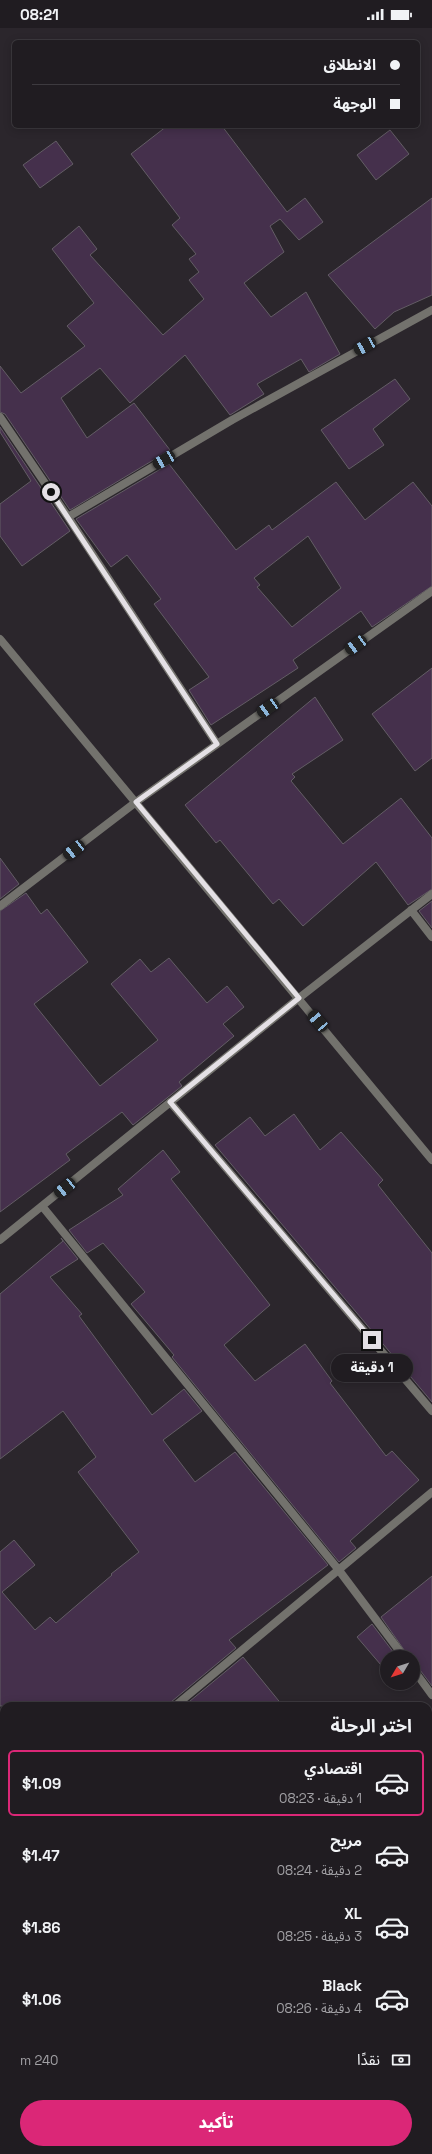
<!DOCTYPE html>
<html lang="ar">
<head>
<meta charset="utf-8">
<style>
	body { margin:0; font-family:"Space Grotesk","Noto Sans Arabic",sans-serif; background:#2d292e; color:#f1f3f6; direction:rtl; height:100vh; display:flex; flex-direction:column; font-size:15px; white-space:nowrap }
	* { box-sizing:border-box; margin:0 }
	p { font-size:13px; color:#a2a1a5 }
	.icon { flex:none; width:22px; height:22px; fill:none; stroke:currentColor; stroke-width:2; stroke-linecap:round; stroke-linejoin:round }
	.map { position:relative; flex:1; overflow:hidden; direction:ltr }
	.drawer { position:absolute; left:0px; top:1674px; width:432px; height:452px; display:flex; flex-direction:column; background:#201c21; border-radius:12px 12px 0 0; box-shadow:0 2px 10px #0003,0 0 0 1px #3d3a3f; direction:rtl }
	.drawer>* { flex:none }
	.guide { position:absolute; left:12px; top:12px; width:408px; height:88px; border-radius:6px; box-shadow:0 2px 10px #0003,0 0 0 1px #3d3a3f; direction:rtl; display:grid; align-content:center; height:88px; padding:0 20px; background:#201c21 }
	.needle { width:26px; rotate:231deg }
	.tools { position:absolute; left:380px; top:1622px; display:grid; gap:8px }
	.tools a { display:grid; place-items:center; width:40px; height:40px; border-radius:50%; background:#201c21; box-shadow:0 2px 10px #0003,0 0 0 1px #3d3a3f; font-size:20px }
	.end { position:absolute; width:18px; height:18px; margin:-9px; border:5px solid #e4e0e5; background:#111; box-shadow:0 0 0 2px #111 }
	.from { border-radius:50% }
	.bubble { position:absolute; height:28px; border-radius:14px; background:#201c21; box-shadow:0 2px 10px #0003,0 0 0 1px #3d3a3f; font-size:13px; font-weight:800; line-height:28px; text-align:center; direction:rtl }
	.car { position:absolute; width:12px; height:24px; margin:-12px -6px; border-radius:5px; box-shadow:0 0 3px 1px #0007; background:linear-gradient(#222 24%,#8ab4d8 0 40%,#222 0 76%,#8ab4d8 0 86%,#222 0) }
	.guide b { display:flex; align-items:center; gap:14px; height:38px; font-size:15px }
	.guide b+b { border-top:1px solid #3d3a3f }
	.guide i { width:10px; height:10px; background:#f1f3f6 }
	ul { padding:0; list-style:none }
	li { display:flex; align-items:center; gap:12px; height:66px; margin:0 8px 6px; padding:0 12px; border:2px solid transparent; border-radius:6px }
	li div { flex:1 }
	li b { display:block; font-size:15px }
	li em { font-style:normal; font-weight:800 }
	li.selected { border-color:#db2777 }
	li>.icon { width:36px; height:36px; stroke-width:1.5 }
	h2 { padding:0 20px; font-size:18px; line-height:48px }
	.pay { display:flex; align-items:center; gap:10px; height:44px; padding:0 20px; font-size:15px }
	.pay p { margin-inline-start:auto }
	.button { display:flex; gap:8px; margin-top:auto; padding:8px 20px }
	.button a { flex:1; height:46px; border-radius:24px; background:#db2777; color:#fff; font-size:16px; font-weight:800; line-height:46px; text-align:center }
	.status { display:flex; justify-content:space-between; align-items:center; height:28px; padding:0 20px; background:#201c21; direction:ltr }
	.status svg { height:11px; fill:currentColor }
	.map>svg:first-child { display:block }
	.building { fill:#45304c; stroke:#635d65; fill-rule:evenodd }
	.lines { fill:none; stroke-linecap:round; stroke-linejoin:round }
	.street { stroke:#73726d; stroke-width:8 }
	.rail-casing { stroke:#8a858b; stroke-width:4.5 }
	.rail { stroke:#121013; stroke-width:3; stroke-dasharray:9; stroke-linecap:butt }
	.route { stroke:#e4e0e5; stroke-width:5 }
</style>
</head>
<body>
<div class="status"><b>08:21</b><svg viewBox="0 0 49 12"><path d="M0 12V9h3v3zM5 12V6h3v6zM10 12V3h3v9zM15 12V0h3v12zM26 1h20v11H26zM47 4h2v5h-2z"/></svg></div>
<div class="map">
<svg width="432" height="2126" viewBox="0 0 432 2126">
	<rect width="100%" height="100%" fill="#2b262c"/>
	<path class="building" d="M167,98H222L287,184L305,170L323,194L299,212L280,191L270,198L284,224L244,255L271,289L306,264L340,326L309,344L301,331L257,356L264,366L230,387L185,327L130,375L100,340L61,370L87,410L134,375L170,422L70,482L5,386L0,384V338L21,365L85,318L67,298L94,275L52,221L79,198L97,221L90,227L163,307L204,271L189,252L199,244L189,231L196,226L172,197L180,190L131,126Z
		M390,102L409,126L376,152L357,127Z
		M56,113L73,136L40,160L23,137Z
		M432,170V267L394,284L375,301L328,247Z
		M395,351L410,371L373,401L384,417L349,441L321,402Z
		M0,399L70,503L22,538L0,508V476L31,453L0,404Z
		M169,436L236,522L269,497L272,502L336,454L365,492L413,454L432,478V558L372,599L361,583L293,632L298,640L211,697L189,662L209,649L154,576L161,571L127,527L111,539L76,491ZM308,508L341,560L292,599L257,559L260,557L254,550Z
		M432,640V730L415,743L372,686Z
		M315,669L343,712L292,746L295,749L291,753L343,816L401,770L432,810V861L408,877L376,834L303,898L279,871L273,876L220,812L216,815L185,777Z
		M0,830L19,856L0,871Z
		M26,865L41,886L47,881L88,934L34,976L100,1058L158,1012L111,956L140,931L151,944L169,930L207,975L227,958L244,979L223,996L234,1008L179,1054L182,1058L133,1097L122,1084L66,1126L70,1132L0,1184V883Z
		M432,873V900L419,883Z
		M294,1086L320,1122L341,1104L383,1152L378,1157L432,1225V1374L215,1117L250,1089L265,1108Z
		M163,1122L180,1144L171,1151L270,1277L224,1317L255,1353L305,1316L332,1353L330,1355L386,1428L392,1423L419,1452L350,1513L356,1520L339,1534L172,1329L174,1327L131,1276L145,1264L103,1215L87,1225L69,1202L123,1167L118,1161Z
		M61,1210L78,1231L50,1249L82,1286L79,1288L152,1387L184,1361L202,1383L163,1412L195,1454L235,1424L328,1537L229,1612L236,1620L171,1674L170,1678H0V1524L14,1512L35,1537L2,1564L35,1602L50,1589L56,1595L112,1547L111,1546L139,1524L78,1444L96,1429L63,1383L0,1431V1266L63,1213Z
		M432,1548V1658L417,1638L413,1636V1629H409L381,1589Z
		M372,1596L397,1629L393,1627L387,1629V1632L381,1637L357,1609Z
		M243,1629L283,1678H184Z"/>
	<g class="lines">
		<path class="street" d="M0,389L68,489L217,716
			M68,489L232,392L432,282
			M0,611L432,1132
			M0,878L136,774L432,563
			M411,882L432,909
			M170,1074L432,1383
			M42,1178L338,1541L404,1629
			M0,1212L299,970L432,866
			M413,1641L432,1667
			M175,1678L432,1464
			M0,1825L4,1822"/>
		<defs>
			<path id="rail" d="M0,2060L4,2063
				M89,2122L95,2126"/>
		</defs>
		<use href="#rail" class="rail-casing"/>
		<use href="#rail" class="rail"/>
	</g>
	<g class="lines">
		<path class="route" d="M51,464L217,716L136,774L299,970L170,1074L372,1312"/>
	</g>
</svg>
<div class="tools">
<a><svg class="needle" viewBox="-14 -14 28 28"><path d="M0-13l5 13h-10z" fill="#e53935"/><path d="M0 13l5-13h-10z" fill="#a2a1a5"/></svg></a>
</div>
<i class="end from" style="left:51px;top:464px"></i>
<i class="end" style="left:372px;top:1312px"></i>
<div class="bubble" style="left:331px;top:1326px;width:82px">1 دقيقة</div>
<i class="car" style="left:365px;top:318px;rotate:241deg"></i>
<i class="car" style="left:164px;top:432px;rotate:240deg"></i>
<i class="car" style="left:356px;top:617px;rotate:234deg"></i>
<i class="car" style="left:268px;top:680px;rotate:235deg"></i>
<i class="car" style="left:74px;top:822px;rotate:232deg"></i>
<i class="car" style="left:318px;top:993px;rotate:320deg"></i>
<i class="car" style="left:65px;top:1160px;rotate:231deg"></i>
<div class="guide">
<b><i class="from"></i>الانطلاق</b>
<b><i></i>الوجهة</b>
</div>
<section class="drawer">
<h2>اختر الرحلة</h2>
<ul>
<li class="selected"><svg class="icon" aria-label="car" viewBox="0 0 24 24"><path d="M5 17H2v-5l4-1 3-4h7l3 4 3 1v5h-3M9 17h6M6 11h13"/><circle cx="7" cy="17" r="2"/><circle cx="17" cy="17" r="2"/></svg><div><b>اقتصادي</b><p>1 دقيقة · 08:23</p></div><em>$1.09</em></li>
<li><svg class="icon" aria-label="car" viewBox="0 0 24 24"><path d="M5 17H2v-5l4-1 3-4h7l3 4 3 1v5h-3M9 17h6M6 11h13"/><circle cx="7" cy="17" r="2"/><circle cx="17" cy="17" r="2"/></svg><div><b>مريح</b><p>2 دقيقة · 08:24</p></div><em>$1.47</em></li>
<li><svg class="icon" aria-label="car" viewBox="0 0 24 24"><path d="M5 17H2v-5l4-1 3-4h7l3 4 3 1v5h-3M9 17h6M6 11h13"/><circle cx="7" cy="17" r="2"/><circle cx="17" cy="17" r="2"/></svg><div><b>XL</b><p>3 دقيقة · 08:25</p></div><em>$1.86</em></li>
<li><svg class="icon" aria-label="car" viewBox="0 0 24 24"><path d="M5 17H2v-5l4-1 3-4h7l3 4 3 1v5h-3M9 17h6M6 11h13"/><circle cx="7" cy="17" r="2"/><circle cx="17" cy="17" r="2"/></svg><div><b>Black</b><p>4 دقيقة · 08:26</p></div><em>$1.06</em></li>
</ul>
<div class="pay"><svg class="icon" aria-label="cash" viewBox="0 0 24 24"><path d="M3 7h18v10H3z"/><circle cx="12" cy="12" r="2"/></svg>نقدًا<p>240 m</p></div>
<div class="button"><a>تأكيد</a></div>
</section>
</div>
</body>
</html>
